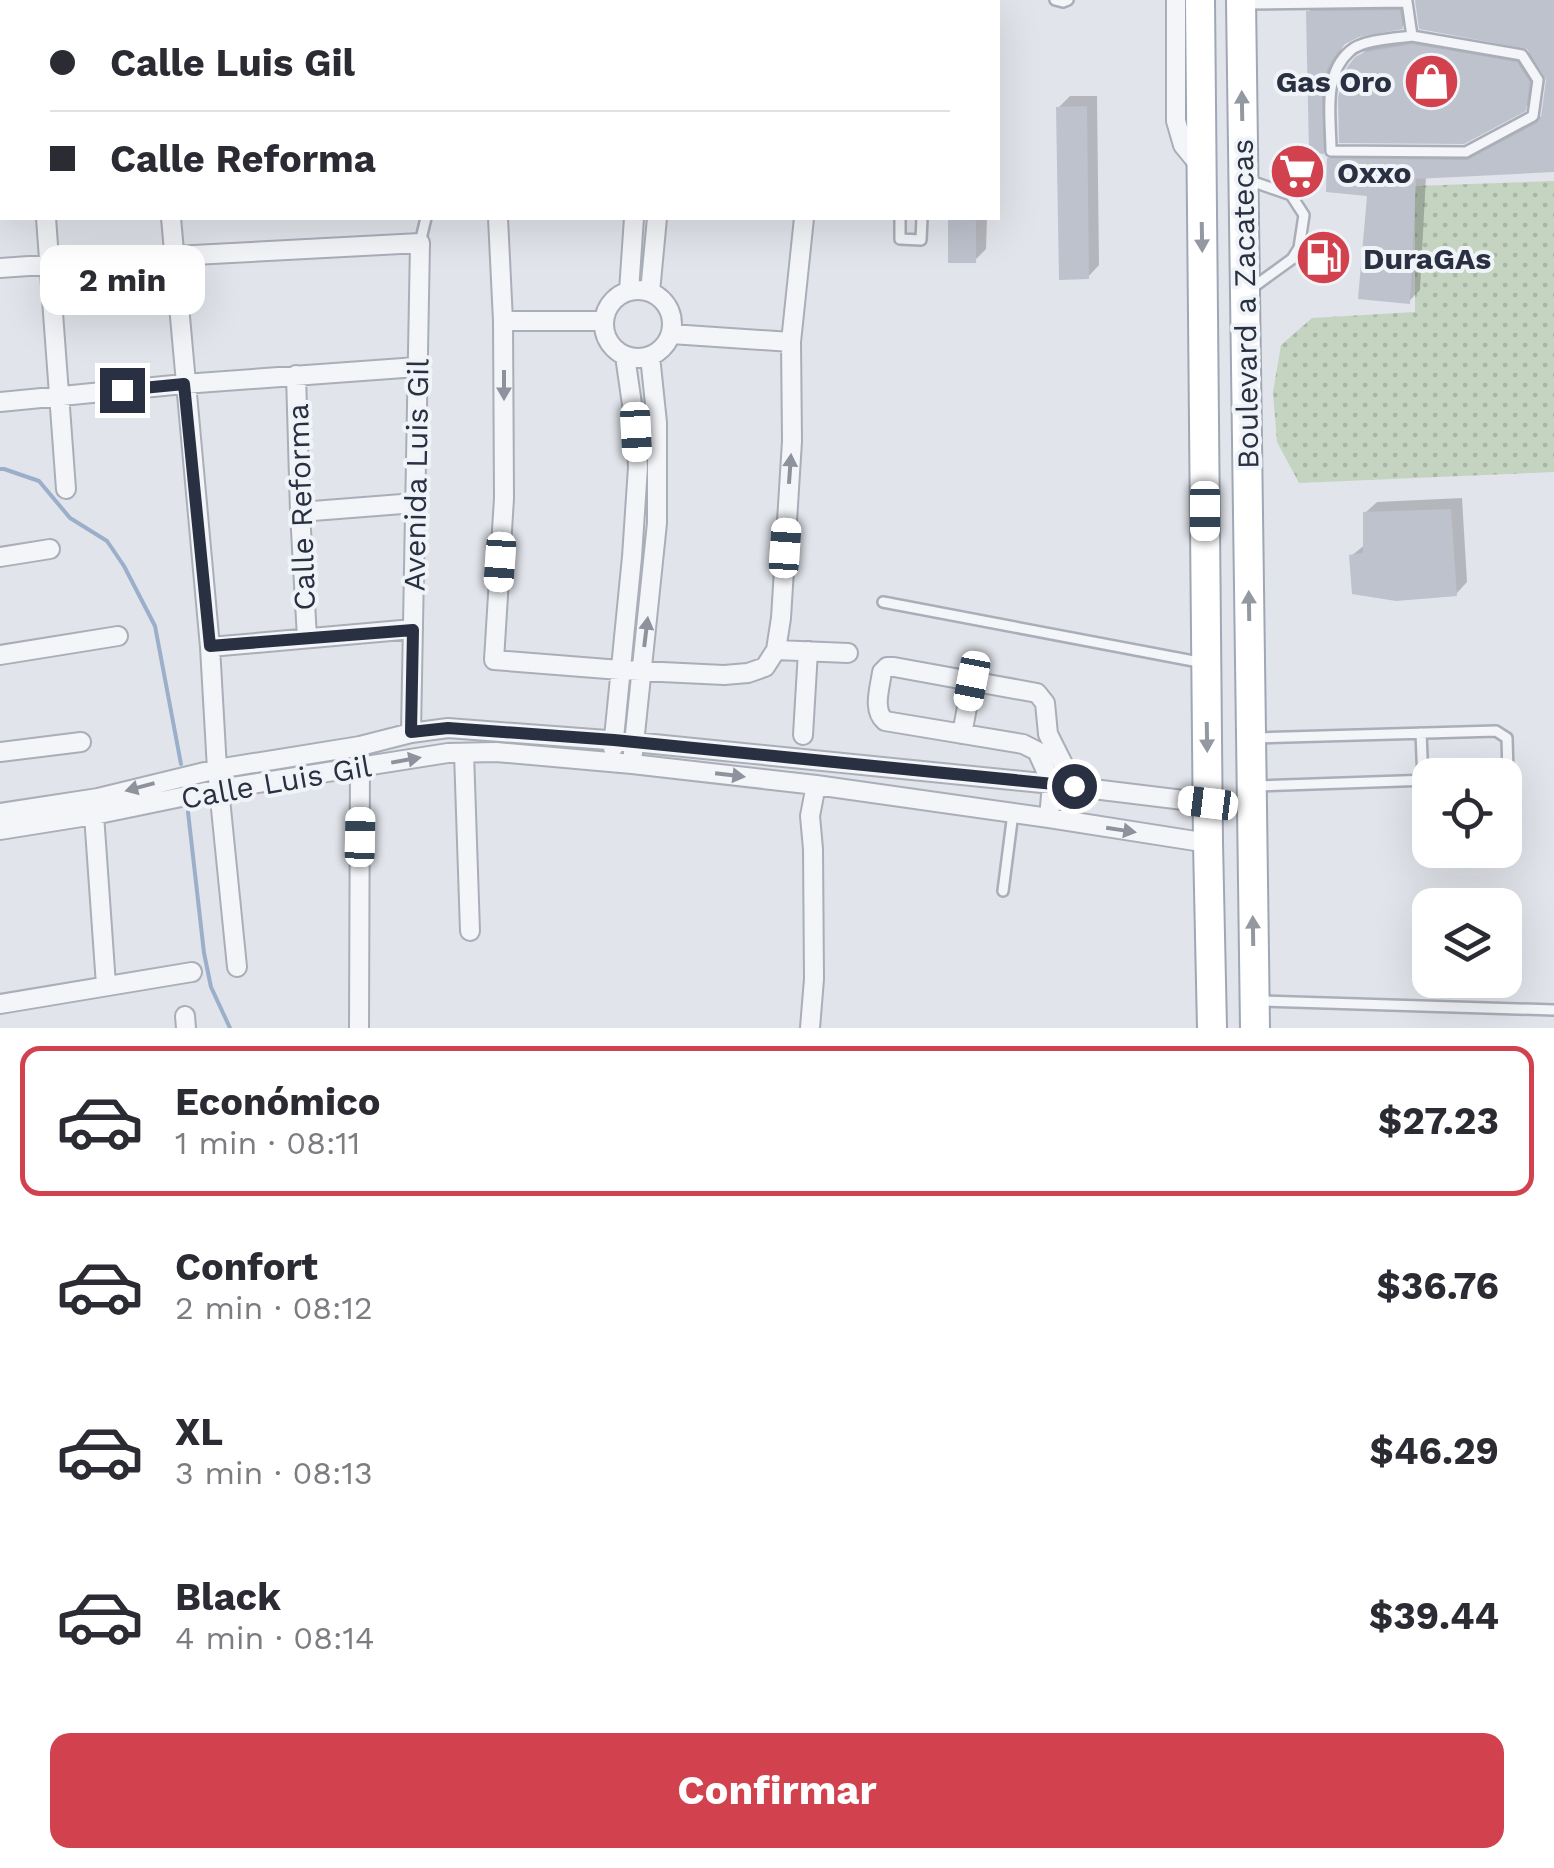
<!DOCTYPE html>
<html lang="es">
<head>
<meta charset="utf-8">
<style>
	body { margin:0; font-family:"Work Sans",sans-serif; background:#f2f2f3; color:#2b2b33; height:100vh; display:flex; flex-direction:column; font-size:38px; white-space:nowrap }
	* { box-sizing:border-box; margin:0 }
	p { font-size:32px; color:#7c7c81 }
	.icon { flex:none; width:55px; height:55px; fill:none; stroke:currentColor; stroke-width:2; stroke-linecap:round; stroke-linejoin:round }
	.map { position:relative; height:1028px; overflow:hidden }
	.panel { display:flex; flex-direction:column; background:#fff; flex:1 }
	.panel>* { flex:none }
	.top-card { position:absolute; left:0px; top:0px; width:1000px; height:220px; box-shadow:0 10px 40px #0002; display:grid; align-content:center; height:220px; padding:0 50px; background:#fff }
	.tools { position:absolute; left:1412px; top:758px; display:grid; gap:20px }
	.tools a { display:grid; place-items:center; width:110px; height:110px; border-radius:20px; background:#fff; box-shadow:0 10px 40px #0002; font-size:50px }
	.end { position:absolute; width:45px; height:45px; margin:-22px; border:12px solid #283042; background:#fff; box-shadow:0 0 0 5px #fff }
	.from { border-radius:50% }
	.bubble { position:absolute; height:70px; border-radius:20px; background:#fff; box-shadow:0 10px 40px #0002; font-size:32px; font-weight:700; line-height:70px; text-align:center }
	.car { position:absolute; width:30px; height:60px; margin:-30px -15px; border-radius:12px; box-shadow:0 0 8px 2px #0007; background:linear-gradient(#fff 24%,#345 0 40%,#fff 0 76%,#345 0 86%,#fff 0) }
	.top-card b { display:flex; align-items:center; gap:35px; height:95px; font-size:38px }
	.top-card b+b { border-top:2px solid #e1e1e2 }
	.top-card i { width:25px; height:25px; background:#2b2b33 }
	ul { padding:18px 0 0; list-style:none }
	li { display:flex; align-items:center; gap:30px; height:150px; margin:0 20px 15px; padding:0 30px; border:5px solid transparent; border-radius:20px }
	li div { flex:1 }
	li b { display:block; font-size:38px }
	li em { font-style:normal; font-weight:700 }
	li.on { border-color:#d2424e }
	li>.icon { width:90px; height:90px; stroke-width:1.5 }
	.action { display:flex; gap:20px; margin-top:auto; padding:20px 50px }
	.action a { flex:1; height:115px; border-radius:20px; background:#d2424e; color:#fff; font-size:40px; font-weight:700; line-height:115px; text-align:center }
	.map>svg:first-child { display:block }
	.grass { fill:url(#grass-dots) }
	.shadow { fill:#0003 }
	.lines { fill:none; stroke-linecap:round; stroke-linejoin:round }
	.stream { stroke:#9bafcb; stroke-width:4 }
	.building { fill:#bec2cd }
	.lane-casing { stroke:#aaaeb8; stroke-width:14 }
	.street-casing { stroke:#aaaeb8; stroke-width:22 }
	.primary-casing { stroke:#9fa7b6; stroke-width:32 }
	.lane { stroke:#f3f5f8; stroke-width:9 }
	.street { stroke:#f3f5f8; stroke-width:18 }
	.primary { stroke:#fff; stroke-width:28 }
	.oneway { fill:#9498a0 }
	.oneway2 { fill:#8e929d }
	.route { stroke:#283042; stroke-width:12 }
	.labels { text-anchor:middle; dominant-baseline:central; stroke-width:8; stroke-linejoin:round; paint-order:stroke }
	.poi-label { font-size:30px; font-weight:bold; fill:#283042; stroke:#f0f3f7; text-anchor:start }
	.street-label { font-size:30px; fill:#283042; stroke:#f0f3f7 }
</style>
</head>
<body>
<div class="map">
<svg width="1554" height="1028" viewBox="0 0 1554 1028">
	<defs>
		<pattern id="grass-dots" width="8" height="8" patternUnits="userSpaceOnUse" patternTransform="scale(2.5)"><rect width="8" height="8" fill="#c5d4c1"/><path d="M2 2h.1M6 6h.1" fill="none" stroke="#a9b6a7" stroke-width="1.8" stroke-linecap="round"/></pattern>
	</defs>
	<rect width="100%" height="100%" fill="#e1e4ea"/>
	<path class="grass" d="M1554,181V472L1299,483L1277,442L1273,392L1281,345L1312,318L1415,312V186Z"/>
	<path class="shadow" d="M951,0H987V2H951Z
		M1411,0L1413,15L1402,27L1358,34L1345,42L1338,56L1332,84L1334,140L1323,151L1308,12L1320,1Z
		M1417,0H1554V169L1426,176L1420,290L1409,301L1370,193L1329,159L1340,147L1482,149L1542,116L1549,81L1540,65L1536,97L1524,109L1357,59L1370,46L1424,34L1532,53L1527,46Z
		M1070,96H1097L1099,265L1088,277L1058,108Z
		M950,218H987L986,249L975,260H950Z
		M1462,498L1467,582L1456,594L1351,556L1366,544L1365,513L1377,502Z"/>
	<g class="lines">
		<path class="stream" d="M0,469H4L39,481L70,518L107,541L124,566L155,626L181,764
			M188,812L204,953L211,987L230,1028"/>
	</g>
	<path class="building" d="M1415,0H1554V172L1416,179L1410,304L1358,299L1367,196L1326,192L1327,158L1467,160L1537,123L1541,117L1546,80L1527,49L1419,29Z
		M1400,10L1403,29L1359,37L1345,44L1334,57L1327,70L1322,97L1324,154L1309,152L1306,11Z
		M1412,44L1517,62L1530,82L1526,111L1464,144L1339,143L1338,98L1343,75L1348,66L1355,57L1365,52Z
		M1087,106L1089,279L1059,280L1056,107Z
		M948,218H976V263H948Z
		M1451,509L1457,596L1396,601L1352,594L1349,555L1363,553V512Z"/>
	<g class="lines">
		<defs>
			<path id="lane" d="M1055,0L1063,2L1068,0
				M904,2V0
				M926,2V0
				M1244,4L1407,2L1412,36
				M1412,36L1522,55L1538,80L1533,116L1466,152L1331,151C1331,118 1322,75 1350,51C1361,40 1396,38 1412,36Z
				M1248,180L1291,195L1304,215L1299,248L1292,259L1252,288
				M900,218V239L921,240L922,218
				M420,243L426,218
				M883,602L1204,663
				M1421,733L1423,780
				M1257,738L1496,731L1507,738L1508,773L1504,775
				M1254,786L1430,780
				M1003,891L1013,813
				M1261,1001L1554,1010"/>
			<path id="street" d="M26,0V2
				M152,0V2
				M195,0L219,2
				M650,0L651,2
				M1176,0V121L1183,145L1201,167
				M492,2L494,0
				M669,2L679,0
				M819,2V0
				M0,111L2,110
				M46,218L66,489
				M171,218L210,647L217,769L237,967
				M498,218L503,321L504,498L494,660L620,670L724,675L748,673L765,667L776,650L781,618L792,441L791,342L804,218
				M0,268L174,256L420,243L411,733
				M604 324a34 34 0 1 1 68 0a34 34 0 1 1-68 0Z
				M629,291L634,218
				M650,292L657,218
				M503,321H604
				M671,334L791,342
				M296,375L300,512L307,638
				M0,402L184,384L417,367
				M300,512L415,503
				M0,557L50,549
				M210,647L413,629
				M776,650L848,653
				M0,655L118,636
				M962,734L972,681
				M803,735L808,651
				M613,748L632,557L638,467L636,432L625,356
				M0,752L81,742
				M464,753L470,931
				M633,753L657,523V423L650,356
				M0,813L98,798L217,769L360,746L411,733L448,728L634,742L1052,784L1208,803
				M94,815L106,985
				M1049,818L1052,784L1037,751L1023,744L885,721C872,710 880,688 882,672L887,667H894L1037,693L1045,703L1048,734L1074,786
				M0,830L94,815L220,789L448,753L496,752L632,764L816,785L1049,818L1208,843
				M0,1004L192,972
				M185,1016L186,1028
				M359,1028L360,759
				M810,1028L814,979L813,849L810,816L816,785"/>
			<path id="primary" d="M1200,0L1208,843L1212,1028
				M1241,0L1255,1028"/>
		</defs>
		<use href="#lane" class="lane-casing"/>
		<use href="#street" class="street-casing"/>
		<use href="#primary" class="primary-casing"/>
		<use href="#lane" class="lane"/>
		<use href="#street" class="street"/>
		<use href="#primary" class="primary"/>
	</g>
	<defs><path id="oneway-solid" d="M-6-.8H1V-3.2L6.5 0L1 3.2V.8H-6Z" transform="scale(2.5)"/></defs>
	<g class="oneway">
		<use href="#oneway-solid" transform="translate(1242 106) rotate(-91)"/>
		<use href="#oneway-solid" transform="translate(1202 237) rotate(89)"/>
		<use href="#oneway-solid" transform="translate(1249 606) rotate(-91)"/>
		<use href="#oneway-solid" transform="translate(1207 737) rotate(89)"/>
		<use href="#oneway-solid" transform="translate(1253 931) rotate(-91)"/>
	</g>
	<g class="oneway2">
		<use href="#oneway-solid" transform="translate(504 385) rotate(90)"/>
		<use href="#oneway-solid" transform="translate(790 469) rotate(-86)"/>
		<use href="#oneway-solid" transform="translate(646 632) rotate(-83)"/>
		<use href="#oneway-solid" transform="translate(406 760) rotate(-10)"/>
		<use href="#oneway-solid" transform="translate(730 775) rotate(7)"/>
		<use href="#oneway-solid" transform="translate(140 787) rotate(165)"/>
		<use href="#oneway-solid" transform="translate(1121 830) rotate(9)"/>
	</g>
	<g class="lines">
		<path class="route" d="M122,390L184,384L210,646L413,630L411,732L448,728L614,740L1074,786"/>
	</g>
	<defs>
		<symbol id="shop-disc" viewBox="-11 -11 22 22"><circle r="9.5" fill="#d2424e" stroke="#f0f3f7"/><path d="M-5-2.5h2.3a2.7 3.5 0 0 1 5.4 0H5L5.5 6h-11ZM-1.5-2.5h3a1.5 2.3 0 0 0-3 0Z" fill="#fff"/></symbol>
		<symbol id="supermarket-disc" viewBox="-11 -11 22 22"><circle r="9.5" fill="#d2424e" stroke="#f0f3f7"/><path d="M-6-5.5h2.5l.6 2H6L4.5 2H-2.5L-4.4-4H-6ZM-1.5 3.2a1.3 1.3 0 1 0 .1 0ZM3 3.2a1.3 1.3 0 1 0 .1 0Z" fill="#fff"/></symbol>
		<symbol id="fuel-disc" viewBox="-11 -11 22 22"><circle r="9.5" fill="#d2424e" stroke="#f0f3f7"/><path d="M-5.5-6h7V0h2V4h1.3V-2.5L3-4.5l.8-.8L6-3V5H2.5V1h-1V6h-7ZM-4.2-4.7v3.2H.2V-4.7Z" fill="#fff"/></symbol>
	</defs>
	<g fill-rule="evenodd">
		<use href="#shop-disc" x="1400" y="50" width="63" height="63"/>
		<use href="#supermarket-disc" x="1266" y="140" width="63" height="63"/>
		<use href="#fuel-disc" x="1292" y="226" width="63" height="63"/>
	</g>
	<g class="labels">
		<g class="poi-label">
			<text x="1392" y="81" text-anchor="end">Gas Oro</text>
			<text x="1337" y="172">Oxxo</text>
			<text x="1363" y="258">DuraGAs</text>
		</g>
		<g class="street-label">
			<text transform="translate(1245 304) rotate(-91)">Boulevard a Zacatecas</text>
			<text transform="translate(416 475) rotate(-89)">Avenida Luis Gil</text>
			<text transform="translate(301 507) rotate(-92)">Calle Reforma</text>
			<text transform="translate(276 782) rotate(-10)">Calle Luis Gil</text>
		</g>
	</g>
</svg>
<div class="tools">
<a><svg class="icon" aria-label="locate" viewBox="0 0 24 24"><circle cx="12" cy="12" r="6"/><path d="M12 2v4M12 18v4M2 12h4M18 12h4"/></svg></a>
<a><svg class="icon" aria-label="layers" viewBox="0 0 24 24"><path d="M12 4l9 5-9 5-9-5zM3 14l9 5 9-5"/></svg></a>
</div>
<i class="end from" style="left:1074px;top:786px"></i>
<i class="end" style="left:122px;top:390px"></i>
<div class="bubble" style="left:40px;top:245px;width:165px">2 min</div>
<i class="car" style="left:636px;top:432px;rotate:177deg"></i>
<i class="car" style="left:1205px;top:511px;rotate:180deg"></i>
<i class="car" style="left:785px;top:548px;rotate:4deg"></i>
<i class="car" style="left:500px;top:562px;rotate:184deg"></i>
<i class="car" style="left:972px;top:681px;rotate:191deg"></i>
<i class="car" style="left:1208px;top:803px;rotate:277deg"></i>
<i class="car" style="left:360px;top:837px;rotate:1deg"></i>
<div class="top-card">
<b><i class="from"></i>Calle Luis Gil</b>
<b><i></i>Calle Reforma</b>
</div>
</div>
<section class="panel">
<ul>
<li class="on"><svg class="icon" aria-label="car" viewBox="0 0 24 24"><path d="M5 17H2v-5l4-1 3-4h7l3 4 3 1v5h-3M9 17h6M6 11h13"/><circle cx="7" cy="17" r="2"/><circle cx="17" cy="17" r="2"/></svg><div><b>Económico</b><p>1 min · 08:11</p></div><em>$27.23</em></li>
<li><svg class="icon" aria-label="car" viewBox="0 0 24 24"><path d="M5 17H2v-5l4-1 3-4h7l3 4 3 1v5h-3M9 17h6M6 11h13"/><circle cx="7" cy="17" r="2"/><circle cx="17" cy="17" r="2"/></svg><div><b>Confort</b><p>2 min · 08:12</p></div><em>$36.76</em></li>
<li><svg class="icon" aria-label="car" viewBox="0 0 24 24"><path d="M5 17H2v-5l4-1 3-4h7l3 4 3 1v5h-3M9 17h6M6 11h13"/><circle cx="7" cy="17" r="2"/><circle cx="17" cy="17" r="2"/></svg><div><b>XL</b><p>3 min · 08:13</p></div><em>$46.29</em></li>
<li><svg class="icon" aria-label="car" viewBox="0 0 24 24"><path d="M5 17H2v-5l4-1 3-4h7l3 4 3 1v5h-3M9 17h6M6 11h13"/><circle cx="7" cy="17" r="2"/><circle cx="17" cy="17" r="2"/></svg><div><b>Black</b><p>4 min · 08:14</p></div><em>$39.44</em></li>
</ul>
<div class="action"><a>Confirmar</a></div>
</section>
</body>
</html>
